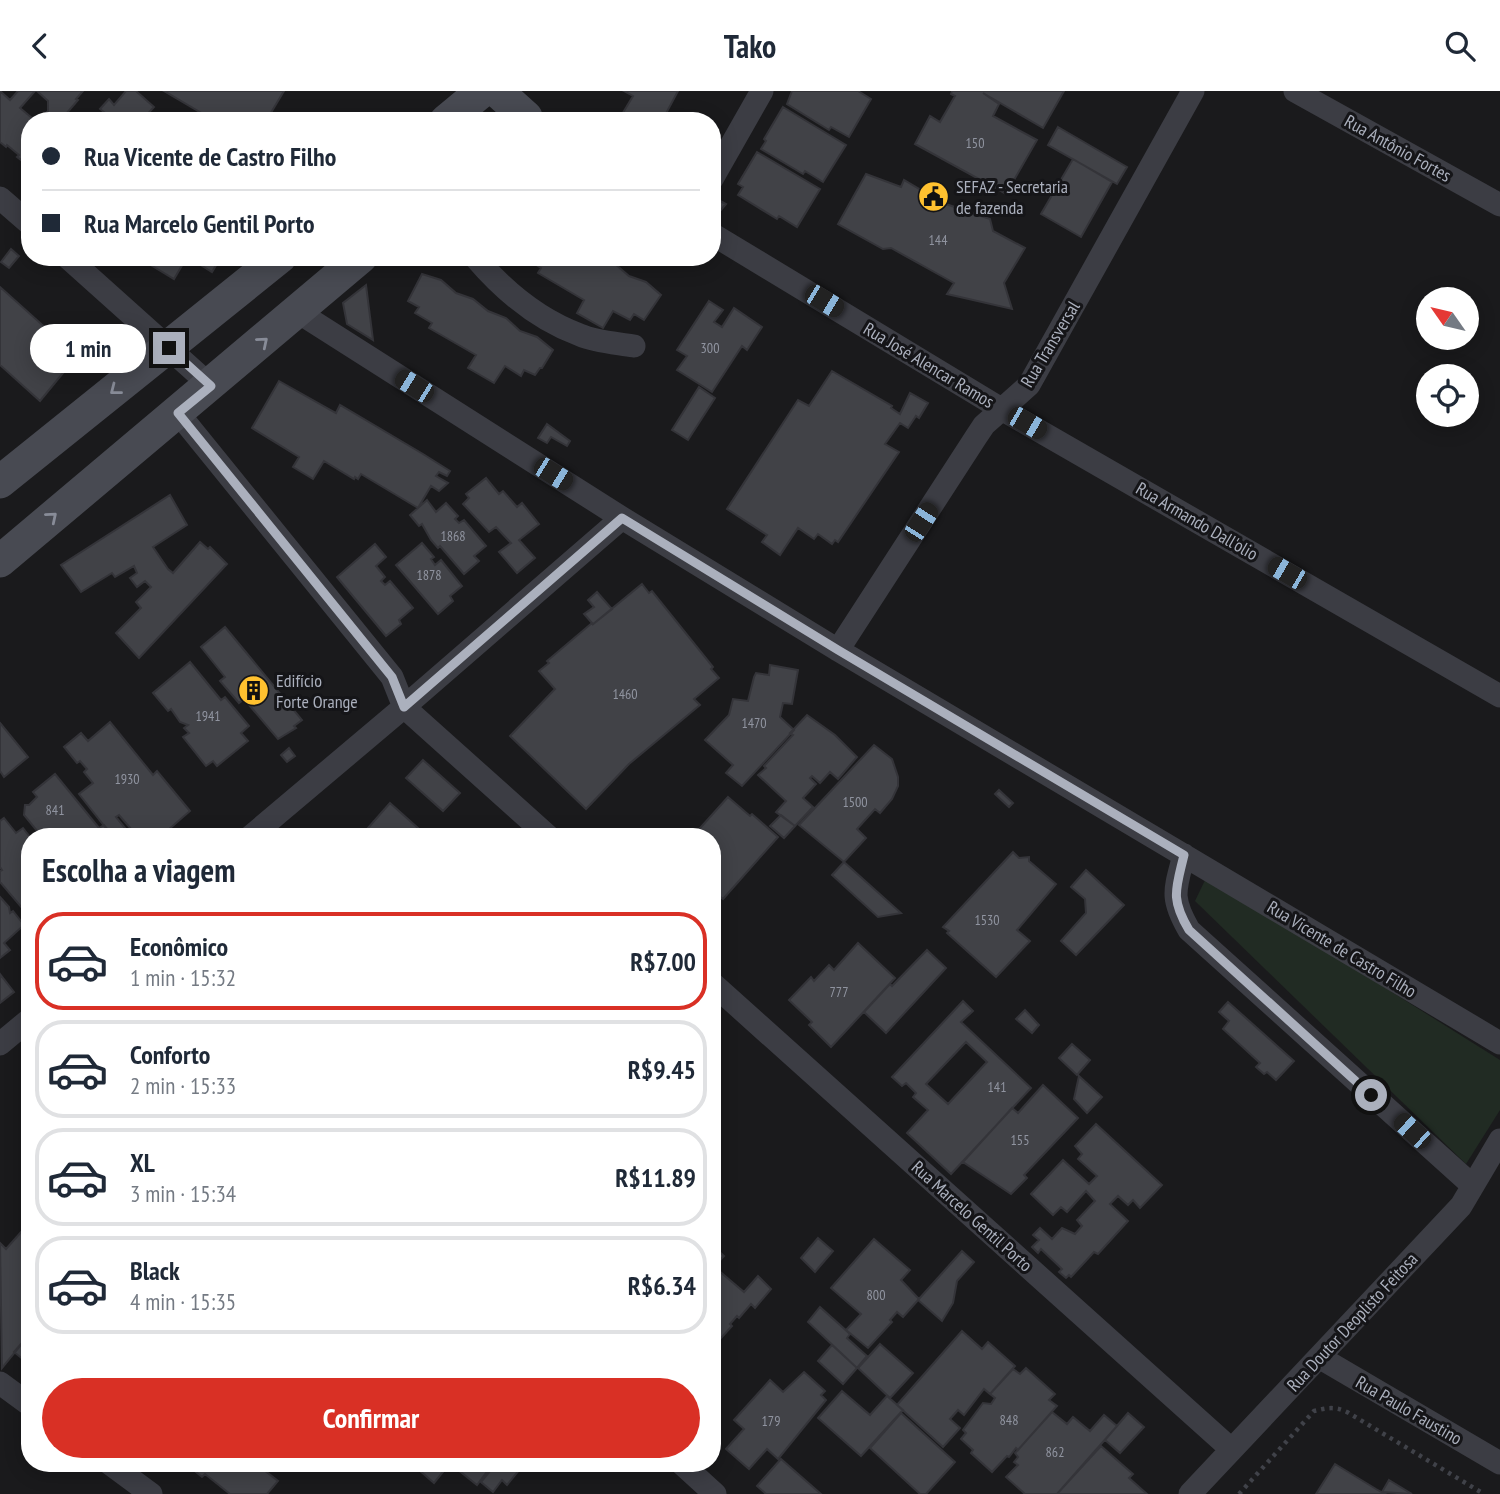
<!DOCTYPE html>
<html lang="pt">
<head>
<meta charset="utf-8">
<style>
	body { margin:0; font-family:"PT Sans Narrow",sans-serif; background:#f6f6f7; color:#1f2937; height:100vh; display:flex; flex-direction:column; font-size:26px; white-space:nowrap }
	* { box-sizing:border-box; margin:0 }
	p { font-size:23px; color:#747a83 }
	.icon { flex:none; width:38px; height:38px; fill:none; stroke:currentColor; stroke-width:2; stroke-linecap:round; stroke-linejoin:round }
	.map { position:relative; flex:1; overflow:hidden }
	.sheet { position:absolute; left:21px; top:737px; width:700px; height:644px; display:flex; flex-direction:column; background:#fff; border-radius:28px; box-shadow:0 4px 18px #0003 }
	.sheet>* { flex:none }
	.top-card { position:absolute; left:21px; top:21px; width:700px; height:154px; border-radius:28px; box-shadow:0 4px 18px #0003; display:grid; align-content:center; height:154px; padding:0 21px; background:#fff }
	.needle { width:46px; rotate:304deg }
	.fabs { position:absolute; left:1416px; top:196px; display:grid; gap:14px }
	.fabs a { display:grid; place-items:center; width:63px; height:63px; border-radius:50%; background:#fff; box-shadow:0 4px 18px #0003; font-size:35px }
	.end { position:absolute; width:32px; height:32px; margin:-16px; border:9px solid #abb0bd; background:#111; box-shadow:0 0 0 4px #111 }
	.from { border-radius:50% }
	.bubble { position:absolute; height:49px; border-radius:24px; background:#fff; box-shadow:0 4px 18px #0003; font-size:23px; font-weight:700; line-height:49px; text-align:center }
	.car { position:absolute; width:21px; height:42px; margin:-21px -10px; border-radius:9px; box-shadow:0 0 5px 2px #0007; background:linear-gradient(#222 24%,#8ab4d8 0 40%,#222 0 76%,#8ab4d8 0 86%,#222 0) }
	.top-card b { display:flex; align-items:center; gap:24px; height:66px; font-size:26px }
	.top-card b+b { border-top:2px solid #e0e1e3 }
	.top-card i { width:18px; height:18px; background:#1f2937 }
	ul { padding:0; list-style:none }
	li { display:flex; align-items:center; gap:21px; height:98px; margin:0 14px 10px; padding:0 7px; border:4px solid #e0e1e3; border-radius:28px }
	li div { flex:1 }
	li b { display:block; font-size:26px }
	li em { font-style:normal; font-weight:700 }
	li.current { border-color:#d93025 }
	li>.icon { width:63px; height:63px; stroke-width:1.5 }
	h2 { padding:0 21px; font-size:32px; line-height:84px }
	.primary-button { display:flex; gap:14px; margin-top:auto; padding:14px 21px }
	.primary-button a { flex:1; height:80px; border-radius:42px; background:#d93025; color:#fff; font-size:28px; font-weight:700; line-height:80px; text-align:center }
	header { display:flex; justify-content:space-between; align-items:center; height:91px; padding:0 21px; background:#fff; font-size:32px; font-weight:700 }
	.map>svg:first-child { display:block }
	.green { fill:#212b23 }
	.building { fill:#414247; stroke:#343439; stroke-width:2; fill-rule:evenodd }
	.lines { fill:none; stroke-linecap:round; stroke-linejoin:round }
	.path { stroke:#404249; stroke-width:4.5; stroke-dasharray:3.5 5; stroke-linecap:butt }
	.minor { stroke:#3c3d44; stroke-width:23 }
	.secondary { stroke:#484a52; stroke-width:33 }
	.oneway { stroke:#888c98 }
	.route { stroke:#abb0bd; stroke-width:9 }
	.labels { text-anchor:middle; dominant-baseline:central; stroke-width:6; stroke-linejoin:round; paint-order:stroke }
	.number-label { font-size:14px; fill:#9094a0 }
	.street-label { font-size:18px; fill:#abb0bd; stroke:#151518 }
	.poi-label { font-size:18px; fill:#abb0bd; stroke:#151518; text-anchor:start }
</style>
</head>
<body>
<header><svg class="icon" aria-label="back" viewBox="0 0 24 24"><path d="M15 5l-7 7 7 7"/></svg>Tako<svg class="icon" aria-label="search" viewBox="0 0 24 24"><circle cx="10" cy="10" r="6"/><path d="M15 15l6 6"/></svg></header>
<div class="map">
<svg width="1500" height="1403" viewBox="0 0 1500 1403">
	<rect width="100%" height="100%" fill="#1a1a1c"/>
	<path class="green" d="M1207,785L1500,969V1019L1466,1073L1195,810Z"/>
	<path class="building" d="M0,0L10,9L18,0H35L20,17L32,27L42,26L48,20V10L37,0H83L76,8L78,9L60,30H30V58L21,69L17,66L19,64L7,54L6,56L0,51Z
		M126,0H136L154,16L141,30H98L105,22L100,18L109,8L114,14Z
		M164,0H284L266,30H215Z
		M624,0H678L662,30H618L633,5Z
		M792,0H858L871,8L849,46L831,36L829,39L787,13Z
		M952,0H1064L1043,37L983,2L999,13L993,25L1037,49L1006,103L915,53L930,25L940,31L955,5L951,3Z
		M783,16L846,54L823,91L805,80L803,83L761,58L766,50L764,48Z
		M1058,36L1127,76L1117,93L1048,54Z
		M757,61L820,98L797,136L779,125L777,128L738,104L743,96L738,93Z
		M1073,68L1112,91L1081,146L1041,123Z
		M866,83L901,96L904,89L943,112L990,128L993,140L1025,157L1004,192L1012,218L947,203L954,192L891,157L883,158L838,133Z
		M715,107L726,113L721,119L712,115Z
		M11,158L19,165L9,177L1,171Z
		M153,166H187L174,188L149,173Z
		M203,166H209L218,171L212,181L199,173Z
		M524,166H599L614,172L629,185L646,191L661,204L644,229L634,223L630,229L613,220L603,237L577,222L584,209L538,182L541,177Z
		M422,183L441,189L456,202L473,208L488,220L506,227L520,240L537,246L553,259L542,277H540L535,284L524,279L521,285L505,275L494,292L468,277L476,264L429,237L432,232L415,222L419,216L408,210Z
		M366,194L373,249L347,233L343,212Z
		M0,196L77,265L40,310L0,274Z
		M709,210L723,219L714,231L722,236L734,217L762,236L747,259L742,255L712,301L677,279L687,265L677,259Z
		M832,280L892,315L891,317L900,323L910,302L928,312L919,327L916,325L908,337L900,332L885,353L899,361L838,451L835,449L832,453L818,443L814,448L798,437L780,464L762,451L767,444L727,418L798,309L809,315Z
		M279,290L336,322L340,314L423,363L450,380L447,385L439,381L436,385L448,392L439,400L431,395L418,417L361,383L358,388L355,386L354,388L324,370L313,388L293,376L299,366L252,337Z
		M699,296L715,307L688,349L672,339Z
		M547,333L570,350L567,355L551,346L547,352L538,347Z
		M486,387L499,403L503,400L517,416L522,412L539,433L519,449L535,467L517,482L499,461L511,452L496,436L489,441L463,413L469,407L466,403Z
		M170,404L187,434L153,456L168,478L173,482L200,451L208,458L210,456L227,473L139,567L116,542L141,517L136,511L151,496L145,490L137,496L130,487L137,482L134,475L115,486L112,482L81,501L61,474Z
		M427,409L436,421L446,412L458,425L455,428L459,432L464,429L486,455L474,465L479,470L464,483L440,455L438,457L431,449L422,433L419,435L410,424Z
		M422,452L434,466L431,468L435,474L441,469L462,495L450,505L453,510L438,523L396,474Z
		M375,453L386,466L376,475L385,486L381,490L385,494L390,490L413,517L399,529L401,533L386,545L337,486Z
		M642,493L649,502L652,500L713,576L711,578L719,587L694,608L700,614L629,673L586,718L510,645L555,598L539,580L549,572L547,570L592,532L584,523L594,516L588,509L597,501L612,518L592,534Z
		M225,536L302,629L294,635L296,637L278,648L244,608L239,612L220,590L225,586L201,556Z
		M190,571L221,609L225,606L249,635L241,642L248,650L217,675L213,670L206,675L183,646L189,642L184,637L188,634L180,631L171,618L168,620L153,602Z
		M770,574L798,579L792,613L783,612L780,626L794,639L742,695L726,682L733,674L705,649L729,624L733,608L748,610L754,586L756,582L769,584Z
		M807,624L835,644L857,666L838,688L830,681L820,692L812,685L810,687L816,693L803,707L813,716L795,735L776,721L786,710L758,684L766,677L764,675L793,644L790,642Z
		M110,631L153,684L157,680L190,720L160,746H138L119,724L116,726L125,737L113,746L79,703L93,692L84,681L87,678L80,670L77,672L64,656L81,642L88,650Z
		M0,632L28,666L4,686L0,680Z
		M874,654L892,668L898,686V695L892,708L880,722L875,718L857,738L866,747L844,771L799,734Z
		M289,657L295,665L287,671L281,664Z
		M423,669L460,702L443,720L406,687Z
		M55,683L99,737L104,734L113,745L42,746L24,724L25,714H29L37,706L33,701Z
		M999,699L1013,712L1009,716L995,703Z
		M728,706L750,725L752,723L778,746L723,808L712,799V746H692Z
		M390,712L428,746H360Z
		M781,724L795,735L784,747L770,735Z
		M4,727L16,742L23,737L30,746V811L22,817L0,791V780L2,779L0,776V730Z
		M1013,761L1019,767L1029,766V770L1056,793L1017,839L1030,850L996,886L947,842L949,840L943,836Z
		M844,771L901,822L878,826L832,784Z
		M1086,779L1124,814L1076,864L1061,850L1086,822L1085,808L1071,796Z
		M0,806L9,816L10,822L13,820L24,834L4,852L10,859L0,867Z
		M858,852L895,887L831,956L809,934L812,931L789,909L811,886L814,890L829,874L834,879Z
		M927,859L946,877L886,942L864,921L890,893L892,895Z
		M0,883L14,901L0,912Z
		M963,910L973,920L961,931L1031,997L951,1083L907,1042L928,1019L913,1006L916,1002L906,992L902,995L892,986ZM966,951L987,971L948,1013L926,993Z
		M1228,911L1294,970L1276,989L1267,981L1264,983L1256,976L1260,972L1223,938L1229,930L1219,921Z
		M1025,919L1039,934L1032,942L1016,928Z
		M1072,953L1090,969L1077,984L1059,967Z
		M1079,985L1102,1006L1087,1022L1074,1008Z
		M1043,994L1078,1027L1024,1084L1027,1087L1011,1103L963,1071L1012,1017L1018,1022Z
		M1096,1033L1162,1094L1140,1117L1133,1109L1128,1114L1118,1105L1110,1113L1128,1130L1098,1163L1094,1161L1071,1186L1069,1184L1066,1187L1059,1181L1062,1178L1041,1158L1038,1162L1032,1156L1039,1149L1033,1144L1040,1137L1052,1148L1062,1137L1075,1143L1082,1135L1077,1129L1095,1110L1086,1100L1067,1121L1061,1116L1053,1124L1031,1103L1063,1069L1089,1093L1097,1085L1078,1068L1082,1063L1075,1055Z
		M30,1131V1243L2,1277L0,1152L6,1158Z
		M818,1147L833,1160L815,1181L801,1167Z
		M874,1148L910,1179L901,1189L919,1208L903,1226L897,1221L890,1229L892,1231L868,1257L846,1239L861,1223L831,1197Z
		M712,1154L724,1165L712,1178Z
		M962,1160L974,1171L957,1190L953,1212L942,1230L918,1209Z
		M718,1179L744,1201L758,1185L771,1198L755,1217L751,1213L739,1227L737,1225L730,1233L732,1235L712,1257V1186Z
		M820,1216L850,1243L847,1247L867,1265L857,1277L808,1231Z
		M962,1240L982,1258L988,1251L1015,1275L990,1303L984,1298L964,1324L958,1319L950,1328L960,1337L943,1356L897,1314Z
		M30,1243V1274L14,1261Z
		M880,1253L913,1282L890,1307L858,1277Z
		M832,1254L857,1277L843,1293L818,1270Z
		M1026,1277L1055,1303L1049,1309L1057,1315L1018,1359L1016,1357L1009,1366L1007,1365L992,1381L971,1362L973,1359L961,1348L966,1342L963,1339L983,1312L991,1313L995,1307L990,1303L1013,1278L1020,1283Z
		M804,1281L825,1300L821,1304L826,1309L778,1368L767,1358L749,1378L726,1358L744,1338L734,1329L770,1289L783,1301Z
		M842,1300L870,1324L887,1305L903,1319L861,1365L818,1327Z
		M1052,1321L1067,1333L1073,1326L1090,1340L1104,1324L1117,1335L1057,1403H1025L1006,1386L1018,1374L1014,1371L1018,1366L1015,1362Z
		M901,1322L955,1371L926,1403H920L870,1357Z
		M1128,1322L1144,1336L1120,1362L1105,1349Z
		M1101,1355L1133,1383L1129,1387L1147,1403H1057Z
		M781,1368L821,1403H766L757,1395Z
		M185,1372H255L278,1390L267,1403H230L205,1383L202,1386Z
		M411,1372H442L447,1376L434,1392Z
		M462,1372H525L507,1394L502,1389L493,1401L481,1391L490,1380L489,1378L477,1394L457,1378Z
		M1335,1373L1376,1398L1385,1403H1316Z
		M1389,1389L1412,1403L1382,1401Z"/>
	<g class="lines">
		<path class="path" d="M1239,1403L1314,1320C1327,1317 1334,1315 1347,1321L1484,1403"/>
		<path class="minor" d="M1295,0L1500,114
			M712,88L762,0
			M0,107L30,133
			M712,143L1003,319L1500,605
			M67,166L211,295
			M475,166C503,199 539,229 580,244C596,251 617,252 634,255
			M298,221L622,427L838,559L1500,952
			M178,322L392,586L404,616L549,746
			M838,559L976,346L984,334L1029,294L1193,0
			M250,746L404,616L622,427
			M1184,764C1175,799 1170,806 1189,839L1473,1095
			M712,892L1231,1358
			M0,953L30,928
			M1319,1266L1500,1372
			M0,1292L30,1314
			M109,1372L151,1403
			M681,1372L715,1403
			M1190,1403L1461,1115L1500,1049"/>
		<path class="secondary" d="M497,0L526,26L522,30
			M446,30L482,0
			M0,391L280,166
			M0,470L361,166"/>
	</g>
	<defs><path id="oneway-chevron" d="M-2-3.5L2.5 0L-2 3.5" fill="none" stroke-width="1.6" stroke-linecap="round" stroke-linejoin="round" transform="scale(1.75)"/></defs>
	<g class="oneway">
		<use href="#oneway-chevron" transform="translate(263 251) rotate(-40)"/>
		<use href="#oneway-chevron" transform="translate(115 299) rotate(142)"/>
		<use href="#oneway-chevron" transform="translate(52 426) rotate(-40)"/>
	</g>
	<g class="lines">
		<path class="route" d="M169,257L211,295L178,322L392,586L404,616L622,427L838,559L1184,764C1176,798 1170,807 1189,839L1371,1004"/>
	</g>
	<defs>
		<symbol id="civic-disc" viewBox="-11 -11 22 22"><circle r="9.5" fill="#ffc12f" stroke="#151518"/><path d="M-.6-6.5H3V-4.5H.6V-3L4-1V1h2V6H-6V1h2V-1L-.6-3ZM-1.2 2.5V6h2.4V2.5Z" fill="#111"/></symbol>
		<symbol id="building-disc" viewBox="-11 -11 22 22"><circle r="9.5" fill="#ffc12f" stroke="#151518"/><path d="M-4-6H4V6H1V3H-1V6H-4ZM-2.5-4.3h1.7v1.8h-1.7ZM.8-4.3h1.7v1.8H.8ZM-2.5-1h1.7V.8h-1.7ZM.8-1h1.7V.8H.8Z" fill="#111"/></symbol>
	</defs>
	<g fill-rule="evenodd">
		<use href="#civic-disc" x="916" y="88" width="35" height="35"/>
		<use href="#building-disc" x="236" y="582" width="35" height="35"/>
	</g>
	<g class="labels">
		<g class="number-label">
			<text x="975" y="52">150</text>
			<text x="938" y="149">144</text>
			<text x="710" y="257">300</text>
			<text x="453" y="445">1868</text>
			<text x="429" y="484">1878</text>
			<text x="625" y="603">1460</text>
			<text x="208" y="625">1941</text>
			<text x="754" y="632">1470</text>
			<text x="127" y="688">1930</text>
			<text x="855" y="711">1500</text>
			<text x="55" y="719">841</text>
			<text x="987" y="829">1530</text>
			<text x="839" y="901">777</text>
			<text x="997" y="996">141</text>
			<text x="1020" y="1049">155</text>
			<text x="876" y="1204">800</text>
			<text x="1009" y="1329">848</text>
			<text x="771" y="1330">179</text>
			<text x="1055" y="1361">862</text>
		</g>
		<g class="street-label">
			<text transform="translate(1398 57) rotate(29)">Rua Antônio Fortes</text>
			<text transform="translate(1050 253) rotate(-59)">Rua Transversal</text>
			<text transform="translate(929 274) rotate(31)">Rua José Alencar Ramos</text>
			<text transform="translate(1197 430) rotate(30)">Rua Armando Dall'olio</text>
			<text transform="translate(1342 858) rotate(31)">Rua Vicente de Castro Filho</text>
			<text transform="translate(972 1125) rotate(42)">Rua Marcelo Gentil Porto</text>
			<text transform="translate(1352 1231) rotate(-47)">Rua Doutor Deoplisto Feitosa</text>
			<text transform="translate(1409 1319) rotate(30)">Rua Paulo Faustino</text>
		</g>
		<g class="poi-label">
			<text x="956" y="95">SEFAZ - Secretaria<tspan x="956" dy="21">de fazenda</tspan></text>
			<text x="276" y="589">Edifício<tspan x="276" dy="21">Forte Orange</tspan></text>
		</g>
	</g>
</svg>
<div class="fabs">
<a><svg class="needle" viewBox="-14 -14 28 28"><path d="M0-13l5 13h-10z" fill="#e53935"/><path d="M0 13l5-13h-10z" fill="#747a83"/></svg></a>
<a><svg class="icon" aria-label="locate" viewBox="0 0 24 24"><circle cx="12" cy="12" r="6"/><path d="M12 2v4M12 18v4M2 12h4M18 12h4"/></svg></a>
</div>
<i class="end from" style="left:1371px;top:1004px"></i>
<i class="end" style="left:169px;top:257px"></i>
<div class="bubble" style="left:30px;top:233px;width:116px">1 min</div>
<i class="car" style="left:824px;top:210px;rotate:121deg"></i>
<i class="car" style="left:414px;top:295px;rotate:302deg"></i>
<i class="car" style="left:1027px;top:332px;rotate:120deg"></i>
<i class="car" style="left:553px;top:383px;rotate:122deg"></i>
<i class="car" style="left:921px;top:431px;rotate:33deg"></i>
<i class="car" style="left:1287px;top:482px;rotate:300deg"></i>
<i class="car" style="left:1412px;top:1040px;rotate:312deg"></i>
<div class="top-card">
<b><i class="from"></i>Rua Vicente de Castro Filho</b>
<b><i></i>Rua Marcelo Gentil Porto</b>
</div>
<section class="sheet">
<h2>Escolha a viagem</h2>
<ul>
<li class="current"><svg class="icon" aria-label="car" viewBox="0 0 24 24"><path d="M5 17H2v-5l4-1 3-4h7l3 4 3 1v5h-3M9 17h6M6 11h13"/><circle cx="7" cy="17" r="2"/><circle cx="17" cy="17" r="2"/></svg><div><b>Econômico</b><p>1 min · 15:32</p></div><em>R$7.00</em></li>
<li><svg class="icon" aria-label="car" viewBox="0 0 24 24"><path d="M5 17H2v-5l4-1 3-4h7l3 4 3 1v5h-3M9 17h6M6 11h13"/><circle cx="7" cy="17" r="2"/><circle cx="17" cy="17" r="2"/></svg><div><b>Conforto</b><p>2 min · 15:33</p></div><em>R$9.45</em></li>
<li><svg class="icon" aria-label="car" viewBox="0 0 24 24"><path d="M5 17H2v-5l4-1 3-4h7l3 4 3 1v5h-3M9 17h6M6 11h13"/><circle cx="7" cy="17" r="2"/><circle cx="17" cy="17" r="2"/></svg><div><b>XL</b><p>3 min · 15:34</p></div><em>R$11.89</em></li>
<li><svg class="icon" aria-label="car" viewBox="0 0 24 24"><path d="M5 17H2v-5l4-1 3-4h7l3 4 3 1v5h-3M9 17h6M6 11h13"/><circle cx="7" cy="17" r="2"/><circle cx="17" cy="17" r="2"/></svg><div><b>Black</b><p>4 min · 15:35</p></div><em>R$6.34</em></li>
</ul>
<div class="primary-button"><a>Confirmar</a></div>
</section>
</div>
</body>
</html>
